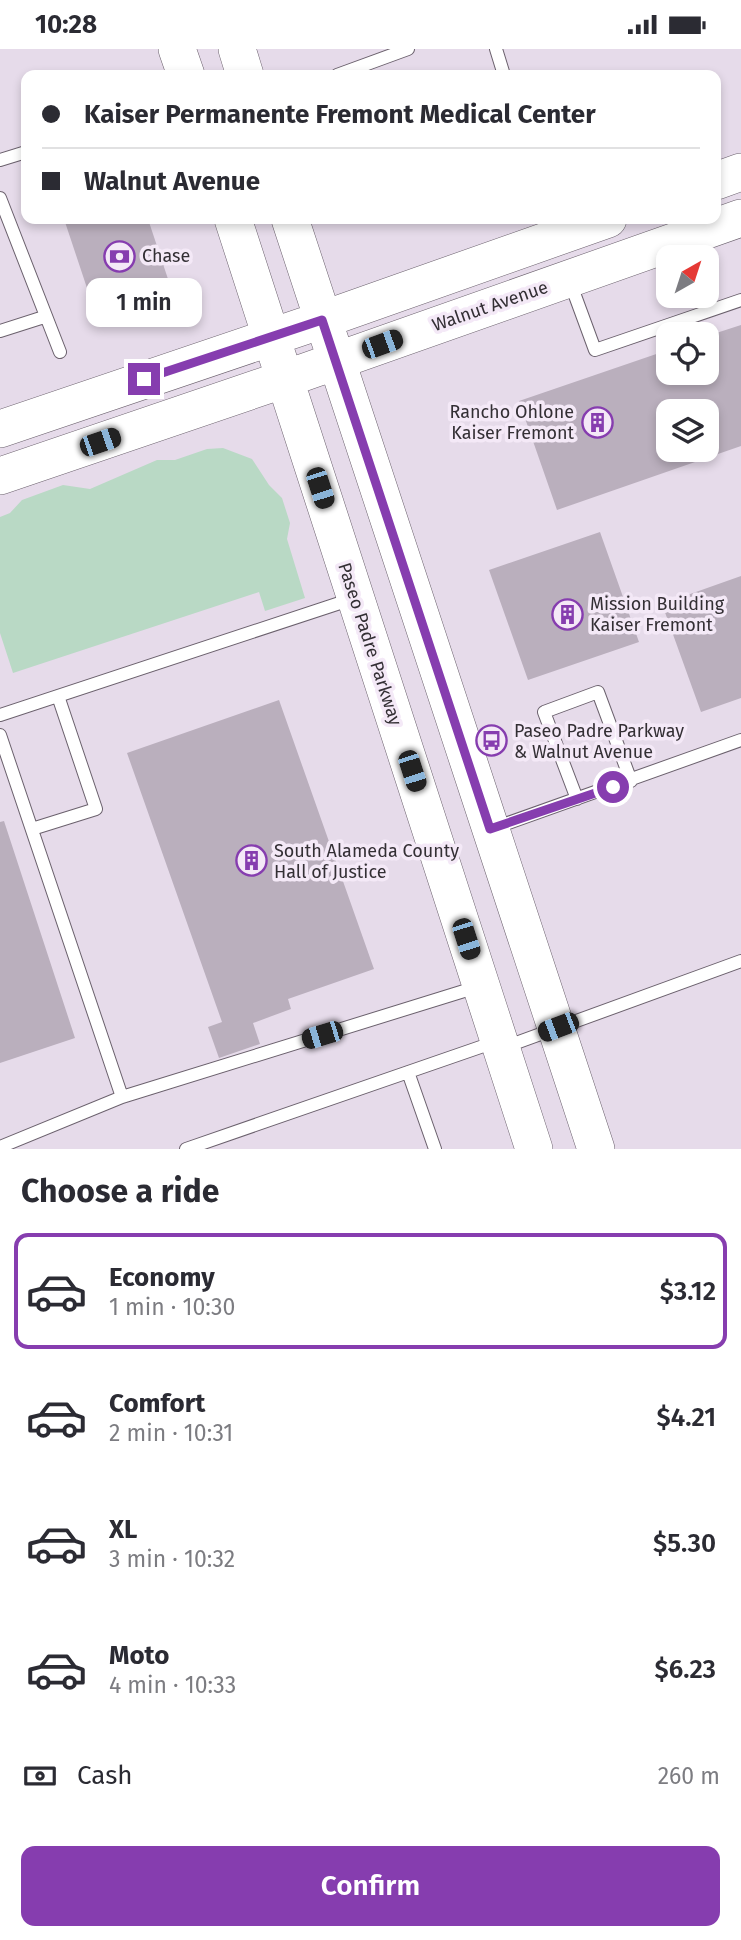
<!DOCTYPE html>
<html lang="en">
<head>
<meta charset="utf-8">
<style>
	body { margin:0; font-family:"Fira Sans",sans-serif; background:#f2f2f3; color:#2b2b33; height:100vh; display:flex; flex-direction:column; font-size:26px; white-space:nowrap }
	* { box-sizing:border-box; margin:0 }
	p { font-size:23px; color:#7c7c81 }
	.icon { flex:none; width:38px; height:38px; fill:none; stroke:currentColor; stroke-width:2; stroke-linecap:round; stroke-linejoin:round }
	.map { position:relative; height:1100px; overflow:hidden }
	.sheet { display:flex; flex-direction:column; background:#fff; flex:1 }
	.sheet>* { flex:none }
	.banner { position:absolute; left:21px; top:21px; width:700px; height:154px; border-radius:14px; box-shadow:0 4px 10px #0003; display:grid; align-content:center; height:154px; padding:0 21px; background:#fff }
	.needle { width:46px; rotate:39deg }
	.buttons { position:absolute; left:656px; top:196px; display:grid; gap:14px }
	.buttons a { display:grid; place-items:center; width:63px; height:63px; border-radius:14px; background:#fff; box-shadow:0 4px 10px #0003; font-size:35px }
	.end { position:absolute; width:32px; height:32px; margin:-16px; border:9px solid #863daf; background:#fff; box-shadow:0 0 0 4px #fff }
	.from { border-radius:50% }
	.bubble { position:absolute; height:49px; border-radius:14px; background:#fff; box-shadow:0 4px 10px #0003; font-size:23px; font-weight:600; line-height:49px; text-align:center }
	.car { position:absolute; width:21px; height:42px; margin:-21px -10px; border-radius:9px; box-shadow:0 0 5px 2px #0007; background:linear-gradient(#222 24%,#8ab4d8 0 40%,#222 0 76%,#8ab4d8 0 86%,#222 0) }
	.banner b { display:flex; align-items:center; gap:24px; height:66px; font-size:26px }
	.banner b+b { border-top:2px solid #e1e1e2 }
	.banner i { width:18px; height:18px; background:#2b2b33 }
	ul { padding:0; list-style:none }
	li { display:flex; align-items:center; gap:21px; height:116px; margin:0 14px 10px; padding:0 7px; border:4px solid transparent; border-radius:14px }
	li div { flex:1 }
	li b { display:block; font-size:26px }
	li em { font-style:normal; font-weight:600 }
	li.active { border-color:#863daf }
	li>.icon { width:63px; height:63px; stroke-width:1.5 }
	h2 { padding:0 21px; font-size:32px; line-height:84px }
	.pay { display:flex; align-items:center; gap:18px; height:77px; padding:0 21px; font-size:26px }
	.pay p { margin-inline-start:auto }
	.action { display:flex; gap:14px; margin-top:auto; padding:14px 21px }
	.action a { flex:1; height:80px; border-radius:14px; background:#863daf; color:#fff; font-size:28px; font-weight:600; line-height:80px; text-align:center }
	.status { display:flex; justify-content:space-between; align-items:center; height:49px; padding:0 35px; background:#fff; direction:ltr }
	.status svg { height:19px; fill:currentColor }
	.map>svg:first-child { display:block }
	.green { fill:#b9d9c5 }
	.building { fill:#baafbd; fill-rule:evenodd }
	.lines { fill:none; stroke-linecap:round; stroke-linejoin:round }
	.service-casing { stroke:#6b616d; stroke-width:14 }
	.secondary-casing { stroke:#6b616d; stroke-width:38 }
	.service { stroke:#fff; stroke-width:12 }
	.secondary { stroke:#fff; stroke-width:37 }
	.route { stroke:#863daf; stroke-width:9 }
	.labels { text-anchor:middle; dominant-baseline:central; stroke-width:7; stroke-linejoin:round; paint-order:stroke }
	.poi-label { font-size:18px; fill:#332f34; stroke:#f4e9f7; text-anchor:start }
	.street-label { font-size:18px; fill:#332f34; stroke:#f4e9f7 }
</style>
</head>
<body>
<div class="status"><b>10:28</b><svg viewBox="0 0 49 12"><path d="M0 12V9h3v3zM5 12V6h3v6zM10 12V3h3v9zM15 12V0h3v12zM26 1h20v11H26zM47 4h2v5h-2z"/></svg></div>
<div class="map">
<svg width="741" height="1100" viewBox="0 0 741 1100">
	<rect width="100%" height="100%" fill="#e6dbea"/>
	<path class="green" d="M223,399L252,410L269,436L282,449L290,474L287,490L305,549L265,562L259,543L13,624L0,584V468L10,464L22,451L63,436L90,440L157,411H175L207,400Z"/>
	<path class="building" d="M64,170H148L173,245L97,269Z
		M741,276V397L557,461L519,352L668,301V324H707V287ZM668,362H707V401H668Z
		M600,483L639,593L528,631L489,521Z
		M741,527V649L701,663L662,555Z
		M279,651L374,920L288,950L291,960L253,974L260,995L219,1009L208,978L222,973L127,704Z
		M4,772L75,989L0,1014V773Z"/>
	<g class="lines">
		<defs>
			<path id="service" d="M496,0L504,26
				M337,26L408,0
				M0,111L26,103
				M0,149L60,303
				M570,233L595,301L741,251
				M0,282L44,268
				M0,666L352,550
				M0,686L122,1048
				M577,750L544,663L598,643L631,732
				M494,779L741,691
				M32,780L96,760L58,647
				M505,998L741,912
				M408,1023L435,1100
				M0,1098L122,1048L477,938
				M186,1100L495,993"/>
			<path id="secondary" d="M177,0L186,26
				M237,0L245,26
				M716,132L741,123
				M233,170L534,1100
				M290,170L596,1100
				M0,380L322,271L608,170
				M0,427L285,330L741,169"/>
		</defs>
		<use href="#service" class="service-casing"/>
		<use href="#secondary" class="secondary-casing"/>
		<use href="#service" class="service"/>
		<use href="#secondary" class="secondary"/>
	</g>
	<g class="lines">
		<path class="route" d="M144,330L322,271L490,780L613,738"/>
	</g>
	<defs>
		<symbol id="bank-ring" viewBox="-11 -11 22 22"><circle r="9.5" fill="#f4e9f7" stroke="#863daf" stroke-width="1.5"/><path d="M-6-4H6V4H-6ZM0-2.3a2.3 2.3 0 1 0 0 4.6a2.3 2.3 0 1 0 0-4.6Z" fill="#863daf"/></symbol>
		<symbol id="building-ring" viewBox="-11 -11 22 22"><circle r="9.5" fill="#f4e9f7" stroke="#863daf" stroke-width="1.5"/><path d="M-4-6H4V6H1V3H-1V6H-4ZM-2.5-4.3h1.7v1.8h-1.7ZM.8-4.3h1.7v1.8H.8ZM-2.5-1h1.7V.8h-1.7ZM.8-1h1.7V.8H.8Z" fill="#863daf"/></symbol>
		<symbol id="bus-ring" viewBox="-11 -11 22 22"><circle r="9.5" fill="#f4e9f7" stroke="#863daf" stroke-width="1.5"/><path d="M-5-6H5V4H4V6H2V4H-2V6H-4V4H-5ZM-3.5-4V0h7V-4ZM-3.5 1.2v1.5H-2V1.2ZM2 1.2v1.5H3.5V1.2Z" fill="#863daf"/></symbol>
	</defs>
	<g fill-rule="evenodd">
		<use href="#bank-ring" x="102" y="190" width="35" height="35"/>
		<use href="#building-ring" x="580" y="356" width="35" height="35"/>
		<use href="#building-ring" x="550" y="548" width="35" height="35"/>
		<use href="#bus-ring" x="474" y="674" width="35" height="35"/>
		<use href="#building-ring" x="234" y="794" width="35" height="35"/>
	</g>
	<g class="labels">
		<g class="poi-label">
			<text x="142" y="207">Chase</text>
			<text x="574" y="363" text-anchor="end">Rancho Ohlone<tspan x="574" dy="21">Kaiser Fremont</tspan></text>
			<text x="590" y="555">Mission Building<tspan x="590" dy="21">Kaiser Fremont</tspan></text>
			<text x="514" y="682">Paseo Padre Parkway<tspan x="514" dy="21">&amp; Walnut Avenue</tspan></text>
			<text x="274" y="802">South Alameda County<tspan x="274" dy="21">Hall of Justice</tspan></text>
		</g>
		<g class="street-label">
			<text transform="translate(490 257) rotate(-19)">Walnut Avenue</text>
			<text transform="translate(370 595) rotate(72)">Paseo Padre Parkway</text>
		</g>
	</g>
</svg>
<div class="buttons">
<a><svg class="needle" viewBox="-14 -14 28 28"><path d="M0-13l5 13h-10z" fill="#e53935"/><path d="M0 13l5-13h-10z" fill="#7c7c81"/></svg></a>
<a><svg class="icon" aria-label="locate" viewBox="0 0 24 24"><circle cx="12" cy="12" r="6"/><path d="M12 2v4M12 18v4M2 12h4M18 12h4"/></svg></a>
<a><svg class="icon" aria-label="layers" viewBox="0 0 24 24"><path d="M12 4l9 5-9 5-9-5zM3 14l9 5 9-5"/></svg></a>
</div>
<i class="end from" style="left:613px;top:738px"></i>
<i class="end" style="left:144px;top:330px"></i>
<div class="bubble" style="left:86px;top:229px;width:116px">1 min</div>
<i class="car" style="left:382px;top:295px;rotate:70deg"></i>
<i class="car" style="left:100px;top:393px;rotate:71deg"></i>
<i class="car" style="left:320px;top:439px;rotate:162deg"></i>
<i class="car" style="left:412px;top:722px;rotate:162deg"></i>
<i class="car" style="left:466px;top:890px;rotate:162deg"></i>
<i class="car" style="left:558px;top:978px;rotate:249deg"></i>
<i class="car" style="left:322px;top:986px;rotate:253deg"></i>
<div class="banner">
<b><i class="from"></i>Kaiser Permanente Fremont Medical Center</b>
<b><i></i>Walnut Avenue</b>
</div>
</div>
<section class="sheet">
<h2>Choose a ride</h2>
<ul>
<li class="active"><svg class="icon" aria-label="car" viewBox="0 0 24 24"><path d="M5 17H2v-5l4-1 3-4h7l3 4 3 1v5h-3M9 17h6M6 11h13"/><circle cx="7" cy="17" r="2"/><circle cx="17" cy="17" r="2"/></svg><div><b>Economy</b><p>1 min · 10:30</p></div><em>$3.12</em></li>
<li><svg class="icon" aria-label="car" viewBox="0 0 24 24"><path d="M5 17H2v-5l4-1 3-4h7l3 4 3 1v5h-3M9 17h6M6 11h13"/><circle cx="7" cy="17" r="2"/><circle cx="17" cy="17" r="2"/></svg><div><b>Comfort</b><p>2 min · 10:31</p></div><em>$4.21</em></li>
<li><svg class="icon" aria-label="car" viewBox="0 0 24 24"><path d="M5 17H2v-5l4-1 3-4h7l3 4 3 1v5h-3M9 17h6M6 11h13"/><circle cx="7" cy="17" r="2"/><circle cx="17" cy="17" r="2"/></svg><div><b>XL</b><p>3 min · 10:32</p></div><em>$5.30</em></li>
<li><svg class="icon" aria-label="car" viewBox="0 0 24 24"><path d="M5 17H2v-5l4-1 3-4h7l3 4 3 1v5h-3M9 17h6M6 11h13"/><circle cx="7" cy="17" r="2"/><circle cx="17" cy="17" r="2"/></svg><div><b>Moto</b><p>4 min · 10:33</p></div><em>$6.23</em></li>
</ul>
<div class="pay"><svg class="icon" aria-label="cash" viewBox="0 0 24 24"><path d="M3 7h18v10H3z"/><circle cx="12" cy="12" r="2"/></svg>Cash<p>260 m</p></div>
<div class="action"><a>Confirm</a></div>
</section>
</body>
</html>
